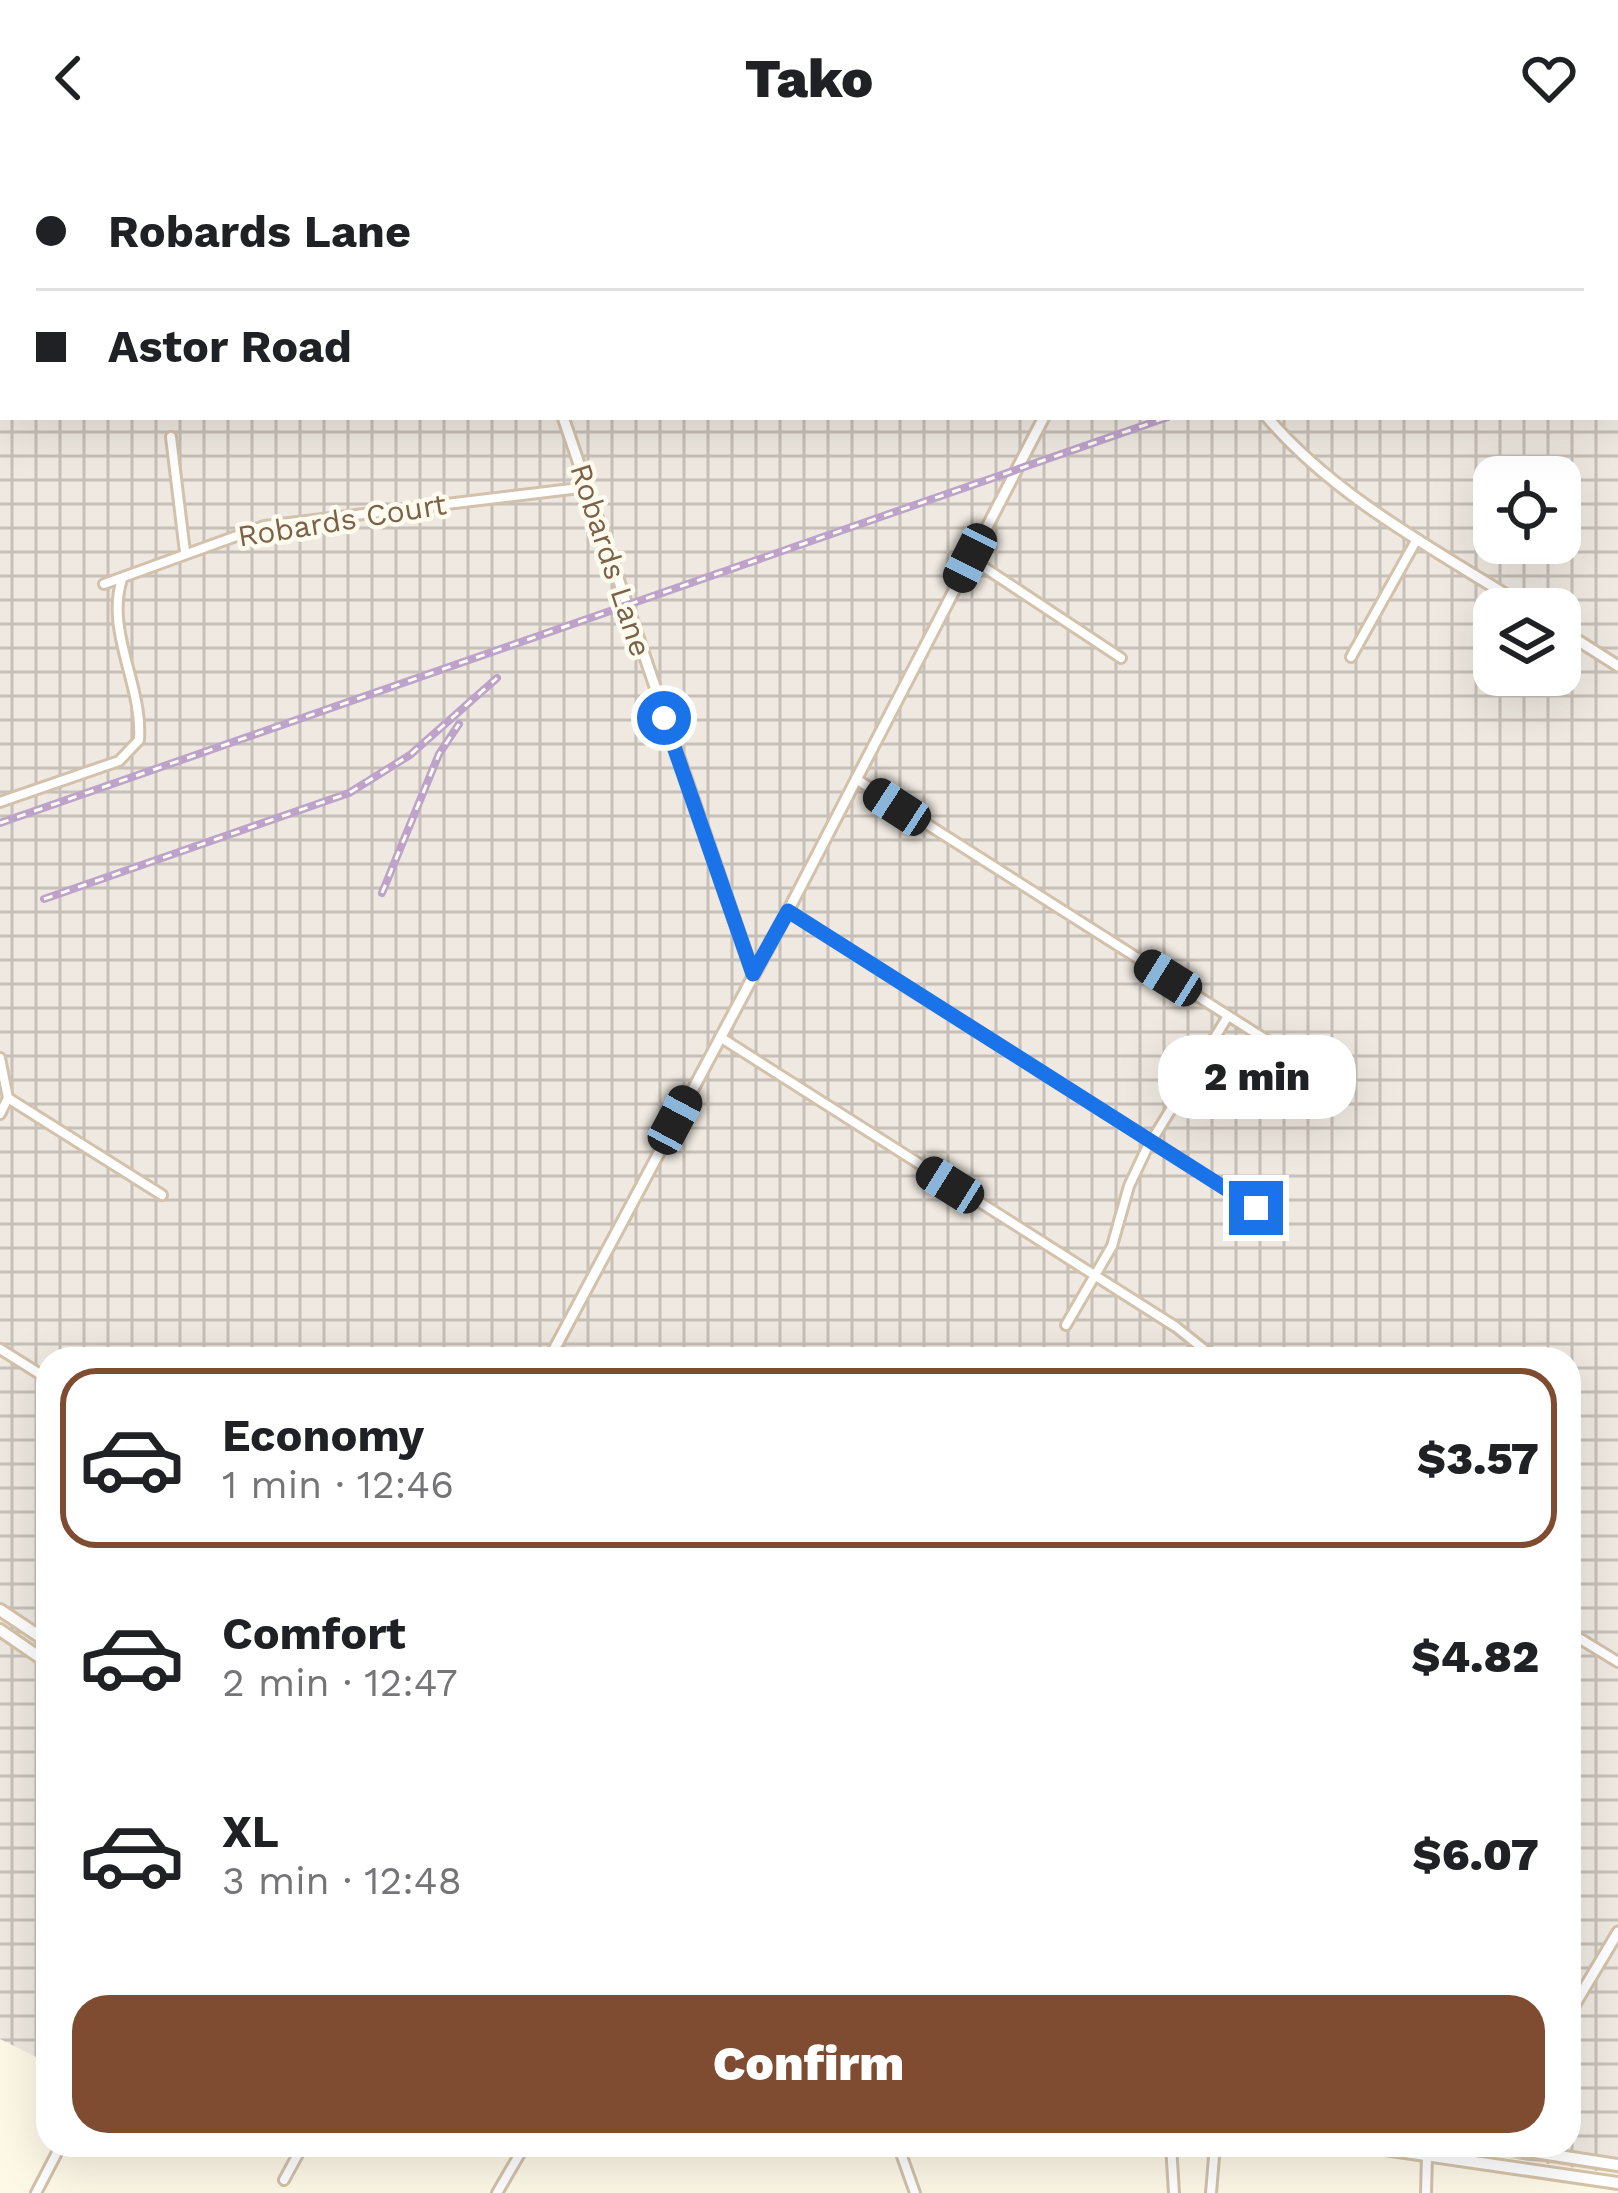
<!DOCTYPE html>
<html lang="en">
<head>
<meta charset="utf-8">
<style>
	body { margin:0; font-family:"Work Sans",sans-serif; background:#f6f6f6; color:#202124; height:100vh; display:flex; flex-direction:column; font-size:45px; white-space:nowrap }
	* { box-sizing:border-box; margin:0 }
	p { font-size:39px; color:#757577 }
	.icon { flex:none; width:66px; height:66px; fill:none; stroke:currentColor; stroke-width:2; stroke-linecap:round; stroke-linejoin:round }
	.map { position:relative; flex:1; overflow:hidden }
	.sheet { position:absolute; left:36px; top:1191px; width:1545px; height:810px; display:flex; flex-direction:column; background:#fff; border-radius:36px; box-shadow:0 12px 48px #0002 }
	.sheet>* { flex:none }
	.banner { position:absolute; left:0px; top:0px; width:1620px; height:264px; box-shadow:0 12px 48px #0002; display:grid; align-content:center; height:264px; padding:0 36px; background:#fff }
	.buttons { position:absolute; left:1473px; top:300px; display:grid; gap:24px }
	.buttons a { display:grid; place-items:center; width:108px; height:108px; border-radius:24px; background:#fff; box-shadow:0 12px 48px #0002; font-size:60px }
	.end { position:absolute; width:54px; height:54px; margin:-27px; border:15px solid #1a73e8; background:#fff; box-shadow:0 0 0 6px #fff }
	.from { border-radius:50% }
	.bubble { position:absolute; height:84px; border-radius:36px; background:#fff; box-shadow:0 12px 48px #0002; font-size:39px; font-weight:800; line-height:84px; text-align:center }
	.car { position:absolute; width:36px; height:72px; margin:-36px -18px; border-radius:15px; box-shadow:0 0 9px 3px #0007; background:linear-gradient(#222 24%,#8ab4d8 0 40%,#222 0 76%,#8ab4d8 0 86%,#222 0) }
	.banner b { display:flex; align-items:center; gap:42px; height:114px; font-size:45px }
	.banner b+b { border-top:3px solid #e0e0e0 }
	.banner i { width:30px; height:30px; background:#202124 }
	ul { padding:21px 0 0; list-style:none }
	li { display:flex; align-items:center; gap:36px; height:180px; margin:0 24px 18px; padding:0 12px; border:6px solid transparent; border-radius:36px }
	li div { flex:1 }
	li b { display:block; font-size:45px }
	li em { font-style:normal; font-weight:800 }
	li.active { border-color:#7f4c31 }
	li>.icon { width:108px; height:108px; stroke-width:1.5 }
	.cta { display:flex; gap:24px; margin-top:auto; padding:24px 36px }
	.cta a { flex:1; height:138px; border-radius:36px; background:#7f4c31; color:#fff; font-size:48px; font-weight:800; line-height:138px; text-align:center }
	header { display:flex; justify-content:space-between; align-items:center; height:156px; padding:0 36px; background:#fff; font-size:54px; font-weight:800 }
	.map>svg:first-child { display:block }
	.industrial { fill:url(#industrial-grid); fill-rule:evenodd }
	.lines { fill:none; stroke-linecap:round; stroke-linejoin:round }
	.minor-casing { stroke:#d2c1ab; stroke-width:14 }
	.tertiary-casing { stroke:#d2c1ab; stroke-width:15 }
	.secondary-casing { stroke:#d5c3a8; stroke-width:16 }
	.minor { stroke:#fff; stroke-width:8 }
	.tertiary { stroke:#fff; stroke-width:9 }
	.secondary { stroke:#fff; stroke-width:10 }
	.rail-casing { stroke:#bda3ca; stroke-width:8 }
	.rail { stroke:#fffbef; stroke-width:3; stroke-dasharray:9; stroke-linecap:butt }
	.route { stroke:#1a73e8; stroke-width:15 }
	.labels { text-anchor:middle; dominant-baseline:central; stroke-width:9; stroke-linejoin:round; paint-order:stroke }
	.street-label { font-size:30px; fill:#7b6148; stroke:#fffbef }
</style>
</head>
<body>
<header><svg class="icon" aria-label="back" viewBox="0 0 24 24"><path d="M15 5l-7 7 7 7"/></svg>Tako<svg class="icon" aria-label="heart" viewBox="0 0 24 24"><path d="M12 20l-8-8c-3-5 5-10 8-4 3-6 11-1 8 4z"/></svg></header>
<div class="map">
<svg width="1618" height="2037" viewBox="0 0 1618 2037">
	<defs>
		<pattern id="industrial-grid" width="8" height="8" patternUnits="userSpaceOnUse" patternTransform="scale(3)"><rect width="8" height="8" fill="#efe9e1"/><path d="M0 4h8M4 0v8" fill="none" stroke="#c7c0b8"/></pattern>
	</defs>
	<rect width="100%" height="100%" fill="#fef8e7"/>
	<path class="industrial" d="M0,0H1618V2018L1420,1989H1569V1203H48V1907L0,1883ZM3,3H1617V261H3ZM1494,321H1560V387H1494ZM1494,453H1560V519H1494Z"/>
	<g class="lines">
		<defs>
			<path id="minor" d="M171,281L185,396
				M970,402L1121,502
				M104,428L264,370L588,331
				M1351,501L1417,383
				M856,623L1312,913
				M0,646L119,605L139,584C143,529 105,476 122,423
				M788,755L1256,1052
				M720,881L1176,1171L1216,1203
				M0,902L8,942L162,1039
				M0,958L8,942
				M1066,1169L1112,1090L1129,1030L1146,994L1228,860
				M0,1193L48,1223
				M1569,1476L1618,1506
				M898,1989L915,2037
				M1171,1989L1174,2037
				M284,2024L303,1989
				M36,2037L61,1989
				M497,2037L525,1989
				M1211,2037L1215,1989
				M1426,2037L1427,1999"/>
			<path id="tertiary" d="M472,0L473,3
				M1153,0L1154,3
				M563,261L753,818
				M1267,261C1336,343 1440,396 1529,453
				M1560,473L1618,510
				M549,1203L788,755L1044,261
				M1569,1858L1618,1776"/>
			<path id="secondary" d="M0,1454L48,1486
				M0,1474L48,1507
				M1357,1989L1618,2027
				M1488,1989L1618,2009"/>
		</defs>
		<use href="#minor" class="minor-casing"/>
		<use href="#tertiary" class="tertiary-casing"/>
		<use href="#secondary" class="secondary-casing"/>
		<use href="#minor" class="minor"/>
		<use href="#tertiary" class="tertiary"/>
		<use href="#secondary" class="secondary"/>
		<defs>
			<path id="rail" d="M1617,31L1618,28
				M1617,111H1618
				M0,667L1168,261
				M382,737L439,598L459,568
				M44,743L349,637L410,599L497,522"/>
		</defs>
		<use href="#rail" class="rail-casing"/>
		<use href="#rail" class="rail"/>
	</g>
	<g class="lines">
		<path class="route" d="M664,562L753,818L788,755L1256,1052"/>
	</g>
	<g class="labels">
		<g class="street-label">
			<text transform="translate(342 364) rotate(-9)">Robards Court</text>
			<text transform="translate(611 404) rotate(72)">Robards Lane</text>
		</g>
	</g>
</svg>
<div class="buttons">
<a><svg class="icon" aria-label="locate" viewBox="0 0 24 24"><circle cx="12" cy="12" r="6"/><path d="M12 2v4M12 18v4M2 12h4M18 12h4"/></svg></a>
<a><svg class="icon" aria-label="layers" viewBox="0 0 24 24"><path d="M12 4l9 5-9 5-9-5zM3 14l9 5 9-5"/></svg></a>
</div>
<i class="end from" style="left:664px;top:562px"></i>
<i class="end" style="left:1256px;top:1052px"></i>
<div class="bubble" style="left:1158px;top:879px;width:198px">2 min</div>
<i class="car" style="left:970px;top:402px;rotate:207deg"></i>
<i class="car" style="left:897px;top:651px;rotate:303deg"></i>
<i class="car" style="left:1168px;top:822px;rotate:302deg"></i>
<i class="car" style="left:675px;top:964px;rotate:28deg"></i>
<i class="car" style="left:950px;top:1029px;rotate:302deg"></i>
<div class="banner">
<b><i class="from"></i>Robards Lane</b>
<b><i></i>Astor Road</b>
</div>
<section class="sheet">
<ul>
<li class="active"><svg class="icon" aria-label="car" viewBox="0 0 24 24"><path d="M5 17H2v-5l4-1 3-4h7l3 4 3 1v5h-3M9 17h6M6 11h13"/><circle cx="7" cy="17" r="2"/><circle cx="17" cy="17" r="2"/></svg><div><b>Economy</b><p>1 min · 12:46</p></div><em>$3.57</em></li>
<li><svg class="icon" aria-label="car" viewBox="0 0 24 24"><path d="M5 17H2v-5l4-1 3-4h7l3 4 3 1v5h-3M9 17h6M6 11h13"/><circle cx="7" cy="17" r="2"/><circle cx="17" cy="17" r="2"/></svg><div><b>Comfort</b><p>2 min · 12:47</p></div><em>$4.82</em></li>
<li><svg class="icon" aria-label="car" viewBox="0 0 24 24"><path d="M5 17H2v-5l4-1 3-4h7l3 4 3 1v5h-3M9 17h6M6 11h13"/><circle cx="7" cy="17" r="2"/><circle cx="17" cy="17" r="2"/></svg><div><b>XL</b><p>3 min · 12:48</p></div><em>$6.07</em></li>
</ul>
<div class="cta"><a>Confirm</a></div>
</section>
</div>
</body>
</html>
